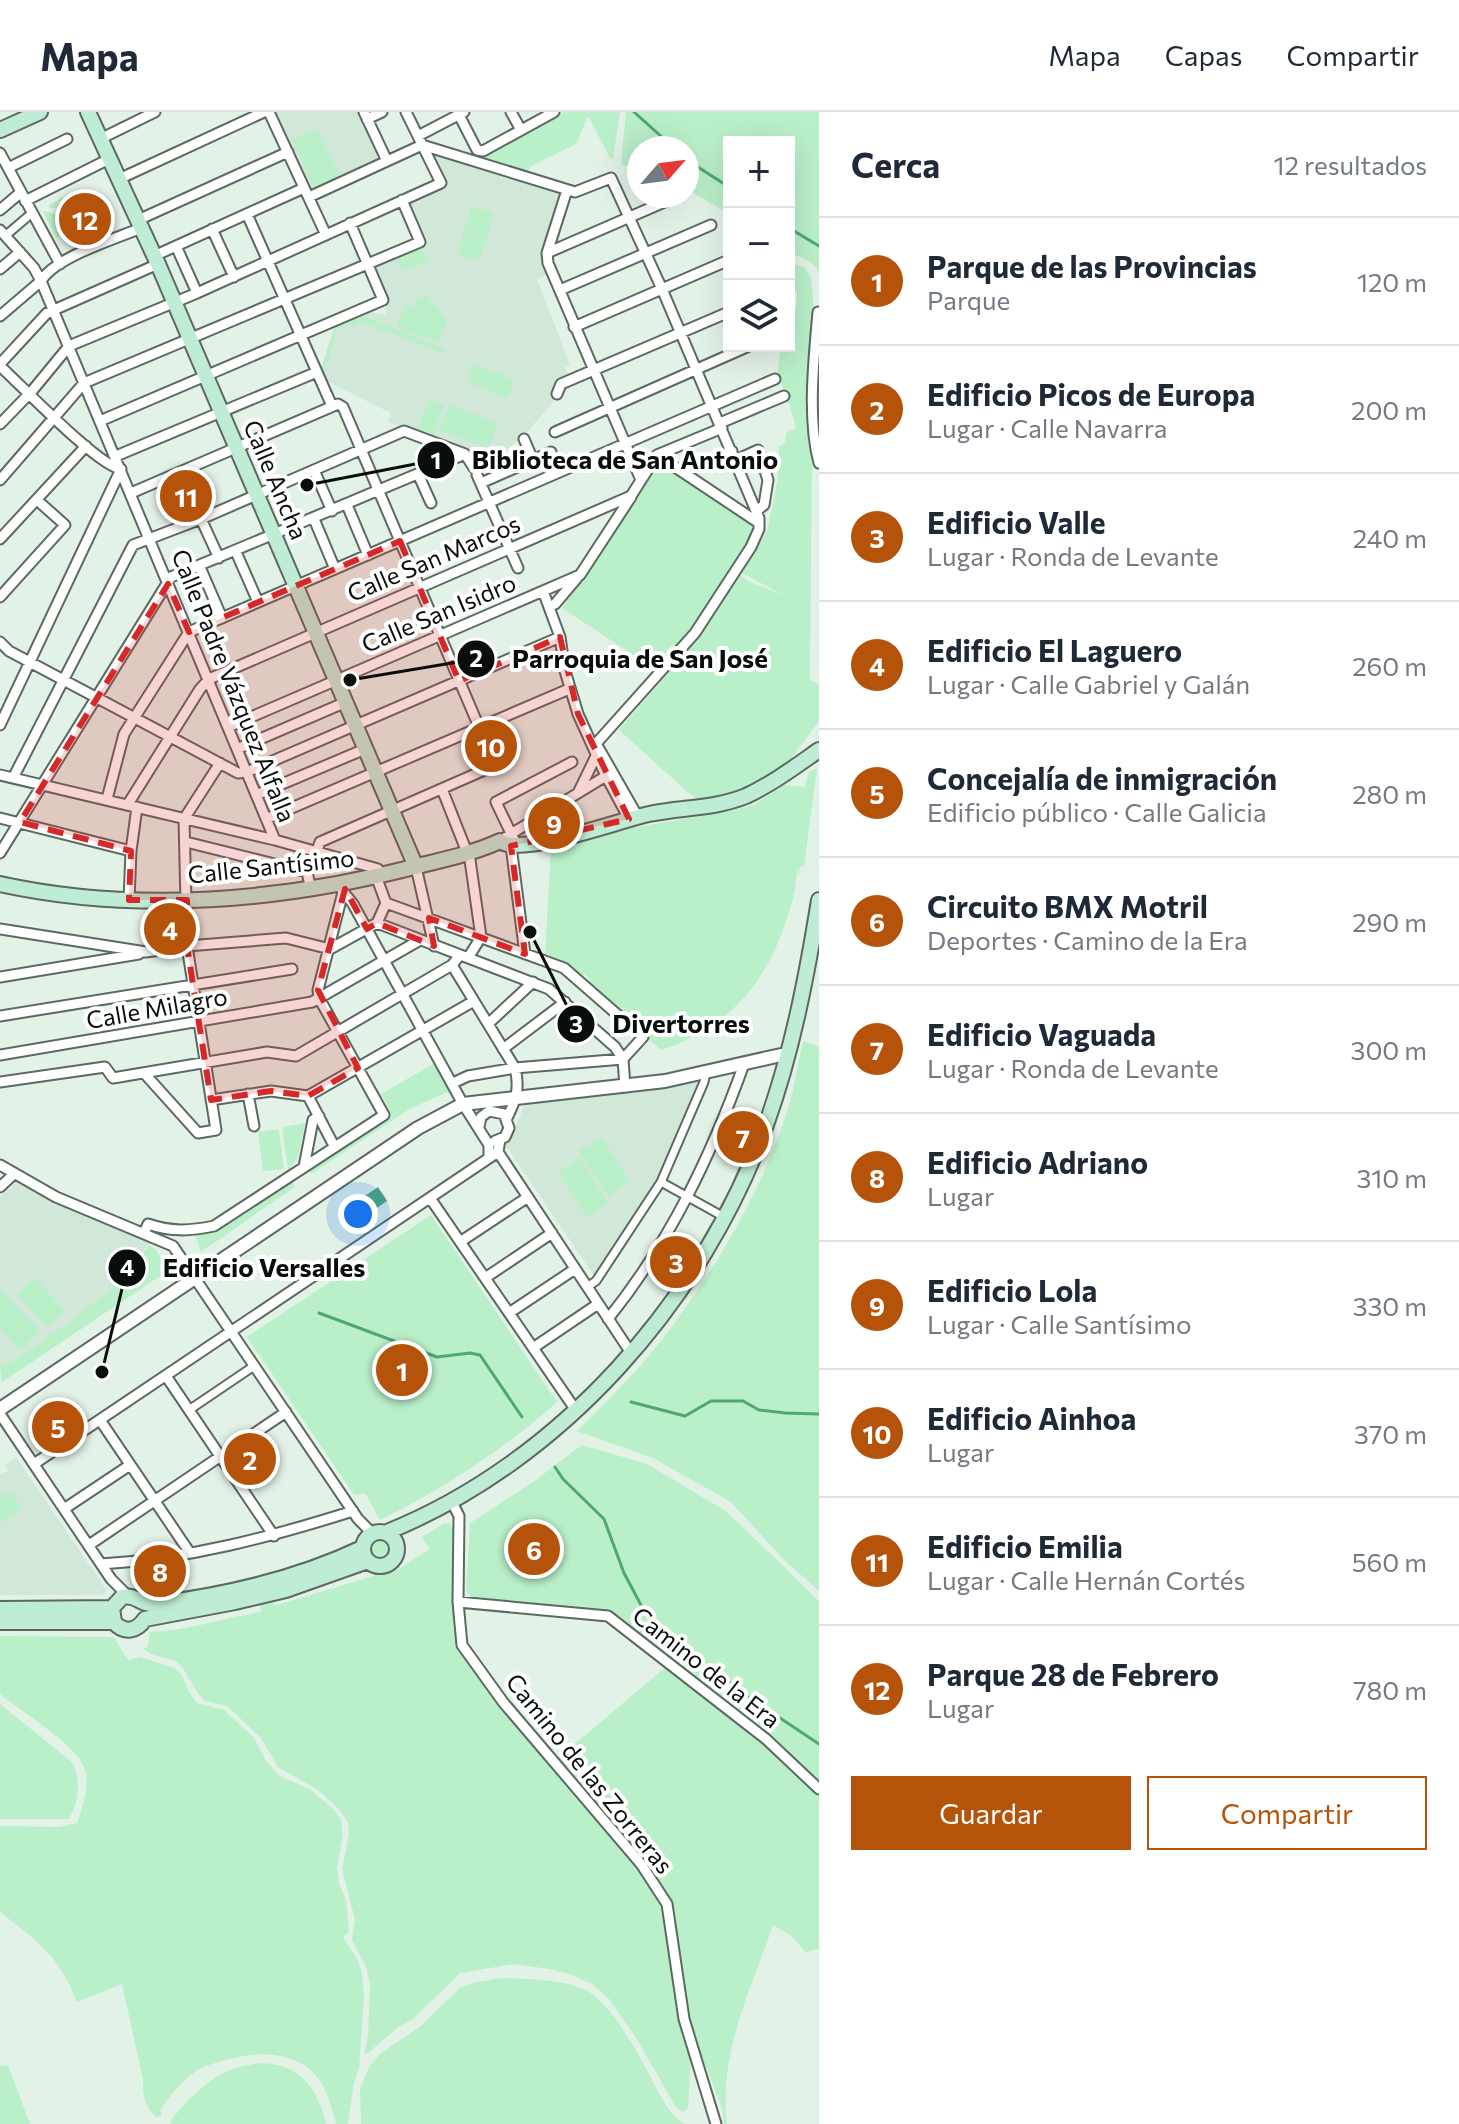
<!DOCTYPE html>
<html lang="es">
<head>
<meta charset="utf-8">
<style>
	:root { --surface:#fff; --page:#f6f6f7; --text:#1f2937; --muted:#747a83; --line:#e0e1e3; --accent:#b45309 }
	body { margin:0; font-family:Commissioner,sans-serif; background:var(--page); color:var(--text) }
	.controls { position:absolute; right:24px; top:24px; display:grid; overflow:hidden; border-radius:0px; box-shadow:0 8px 32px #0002 }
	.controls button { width:72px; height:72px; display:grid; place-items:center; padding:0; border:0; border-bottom:2px solid var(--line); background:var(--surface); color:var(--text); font:40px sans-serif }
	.compass { position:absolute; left:627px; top:24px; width:72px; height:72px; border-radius:50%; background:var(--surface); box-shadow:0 8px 32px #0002; rotate:62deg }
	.you { position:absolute; left:358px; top:1102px; width:28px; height:28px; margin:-20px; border:6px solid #fff; border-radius:50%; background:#1a73e8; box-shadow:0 0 0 12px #1a73e833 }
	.badge { display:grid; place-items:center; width:52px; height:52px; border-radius:50%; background:var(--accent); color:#fff; font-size:26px; font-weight:700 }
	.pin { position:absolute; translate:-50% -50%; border:4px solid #fff; box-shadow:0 2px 8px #0006 }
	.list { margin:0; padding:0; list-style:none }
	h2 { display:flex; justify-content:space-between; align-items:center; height:104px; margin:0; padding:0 32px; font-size:34px }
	h2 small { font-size:26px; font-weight:400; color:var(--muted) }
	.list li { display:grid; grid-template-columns:52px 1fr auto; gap:24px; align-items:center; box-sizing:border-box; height:128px; padding:0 32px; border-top:2px solid var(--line) }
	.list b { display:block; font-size:30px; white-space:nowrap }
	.list p { margin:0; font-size:26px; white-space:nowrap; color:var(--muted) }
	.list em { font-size:26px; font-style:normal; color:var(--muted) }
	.actions { display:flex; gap:16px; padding:24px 32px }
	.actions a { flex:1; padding:18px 0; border:2px solid var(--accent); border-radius:0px; text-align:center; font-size:28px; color:var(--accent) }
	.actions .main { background:var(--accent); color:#fff }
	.icon { flex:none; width:44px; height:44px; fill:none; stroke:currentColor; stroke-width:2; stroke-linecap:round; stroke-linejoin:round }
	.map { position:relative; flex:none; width:819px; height:2012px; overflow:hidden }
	header { display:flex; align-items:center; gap:48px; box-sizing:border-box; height:112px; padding:0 40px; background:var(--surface); border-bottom:2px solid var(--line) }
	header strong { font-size:38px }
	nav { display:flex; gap:44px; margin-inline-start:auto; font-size:28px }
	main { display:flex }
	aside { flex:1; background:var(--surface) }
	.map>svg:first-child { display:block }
</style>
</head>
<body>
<header>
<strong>Mapa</strong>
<nav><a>Mapa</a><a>Capas</a><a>Compartir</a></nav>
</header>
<main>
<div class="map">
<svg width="819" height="2012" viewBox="0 0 819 2012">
	<rect width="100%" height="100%" fill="#e3f2e7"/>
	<path fill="#d1e7d7" d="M275,0H359L382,47L312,80Z
		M436,41L557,79L560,84L543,143L548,162L537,167L570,253L565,255L569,265L560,269L554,278L555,288L527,320L494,349L388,310L391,301L323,267L320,261L335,213L369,200L385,203L387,186L373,154L425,131L409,91L448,72L434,44Z
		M702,970L652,1082L595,1165L504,1031L512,1023L525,992Z
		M18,1069L54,1088L152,1128L118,1169L82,1204L0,1257V1085Z
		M16,1345L107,1479L102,1483H0V1362L8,1359L5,1353Z"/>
	<path fill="#b9efc9" d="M564,0H620L613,47L610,46L588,4L576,32L533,53L527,59L481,44Z
		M626,0H819V164C816,148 803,146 789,141V30H729V102L687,77V36H639V59L621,52Z
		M317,16L340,64L314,76L292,28Z
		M80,76L85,89L80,90L82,99L77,101L73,94L50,96L49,93Z
		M472,94L494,101L479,149L457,142Z
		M45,99L57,103L70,100L74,108L66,121L57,126L43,100Z
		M84,104L91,114H97L100,120L69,133L79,107Z
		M421,133L428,149L403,160L396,144Z
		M789,151L804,155L811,166L814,200L810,268L812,343L810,568L819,572V609L789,649L762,669L740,680L700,691L619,618L701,523L739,463L752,471L783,483L742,461L767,419L777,371L779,334L785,331L786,321L796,316L787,283L777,264L781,234H789C789,214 798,199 797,180L789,177Z
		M427,183L447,208L439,230L397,215L405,192L420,198L414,189Z
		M359,203L445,236L443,241L359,209L356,215L349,212L337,217L323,267L320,261L335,213Z
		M474,252L514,268L507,286L467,270Z
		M430,287L444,293L433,323L418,317Z
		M449,293L498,311L489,336L439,318Z
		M661,348L757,413C729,466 697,513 657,559L562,496Z
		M817,657L804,755L800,754L799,763L797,755C797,777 791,795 784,815C763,876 723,919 661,938L586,873L590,868L585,862L579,867L545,846L551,735L619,718L725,700L753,693L785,673L805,675L809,659Z
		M803,929L819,935V1479L784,1448L731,1390L653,1346L577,1319C598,1297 621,1276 641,1253C700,1184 756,1093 785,1006C794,981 797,954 803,929Z
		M435,951L450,979L411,996L311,1062L308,1057L391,1001L381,982Z
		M305,1011L298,1046L288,1058L282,1015Z
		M279,1017L284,1057L263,1059L258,1020Z
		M602,1026L630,1070L608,1085L579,1039Z
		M580,1046L608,1091L587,1105L558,1060Z
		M291,1068L295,1075L201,1140L195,1123L215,1116Z
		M431,1103L557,1290C503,1338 445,1376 380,1408L366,1382L354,1383L247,1225Z
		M149,1133L155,1137L169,1158L2,1270L0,1257C59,1219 106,1190 149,1133Z
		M35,1166L65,1199L47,1215L17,1182Z
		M0,1177L40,1220L19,1238L0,1217Z
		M582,1333L647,1352L727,1400L819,1489V1673L772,1626L611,1501L474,1488L466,1479L470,1411L533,1370Z
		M12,1379L22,1399L0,1411V1385Z
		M445,1411H449L454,1418L462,1539L470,1555L500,1594L648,1768L663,1799L670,1831L679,1905L691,1944L688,1996L683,2000L676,1995L635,1924L609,1887L592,1872L569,1862L549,1857L514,1852L460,1861L413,1907L397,1916L368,1941H364L368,1925L370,1874L367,1857L352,1828L355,1808L342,1757L349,1722L348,1710L339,1697L318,1678L278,1655L261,1626L227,1594L205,1589L198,1582L183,1556L176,1549L151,1542L143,1537L148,1534L150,1520C188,1519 224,1506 261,1500L260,1493L272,1490L274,1494L383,1461L394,1460L430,1437L422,1425Z
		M368 1437a12 12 0 1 1 24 0a12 12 0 1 1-24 0Z
		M0,1524L114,1525L128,1548L141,1545L174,1556L182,1563L189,1580L197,1591L224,1598L254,1626L267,1650L278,1663L311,1678L334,1698L341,1708L343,1723L337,1755L339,1772L346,1788L349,1820L343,1825L357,1847L362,1861L364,1884L359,1957L354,1970L348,2012H336C332,1997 328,1979 318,1966C292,1933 243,1941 209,1953C188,1960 172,1981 160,1998L162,2004L156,2005C145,1995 142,1982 143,1967L122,1872L77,1890C59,1843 38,1830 0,1800V1714L59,1715L77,1711C82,1696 89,1677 86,1661C80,1633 23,1602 0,1582Z
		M666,1555L776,1641L819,1684V1837L805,1840L793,1825L773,1813C751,1877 718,1943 727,2012H724L722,1996L691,1916L670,1785L655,1761L558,1646Z
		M0,1592L73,1651C81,1670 79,1689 69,1707H0Z
		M502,1866C527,1867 557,1867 581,1876C609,1886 635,1937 649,1962C658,1980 667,2000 684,2012H361L360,1976L369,1955L380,1942L421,1914L460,1876L472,1871Z
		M261,1951C300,1952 318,1976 326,2012H170C179,1993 209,1967 228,1959C238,1954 250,1953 261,1951Z
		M8,1953L30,2012H0V1954Z"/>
	<path fill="#51a771" d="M378,1075L387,1089L365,1104L356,1090Z"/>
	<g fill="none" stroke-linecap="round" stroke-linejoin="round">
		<path stroke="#51a771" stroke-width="3" d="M634,0L674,36
			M687,48L729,75
			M789,116L819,134
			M319,1201L437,1245L470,1241L480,1243L522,1305
			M631,1290L685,1304L711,1289H743L759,1298L785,1301L819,1302
			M555,1355L563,1367L604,1407L624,1461L642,1495L663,1522L688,1546L728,1569L741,1580L819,1632"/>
		<g stroke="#5c6960" stroke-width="11">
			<path id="pedestrian" d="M5,124L32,101
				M661,1070L724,1105
				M587,1175L596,1169L661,1070L704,970L706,960
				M189,1298L254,1254"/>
		</g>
		<g stroke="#5c6960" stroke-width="13">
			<path id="minor" d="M269,0L326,123
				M364,0L387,49
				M511,0L521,18
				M459,3L477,38L483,39L554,0
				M367,7L382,0
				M418,24L464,0
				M100,27L155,0
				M0,41L60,152
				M8,56L67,27
				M119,67L264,0
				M567,78L547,141L548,151L641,368
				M309,85L422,33L575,80L611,66L662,177L759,406V417L751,435L695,521L593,635
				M25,89L109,47
				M0,98L20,81
				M247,102L332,294
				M138,108L288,40
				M212,117L234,165
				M0,118L34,156L41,169L275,728
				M176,134L197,181
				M547,141L669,88
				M154,144L304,76
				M0,157L20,140
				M560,178L711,113
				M818,200C814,246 807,306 819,351
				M0,204L41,169C55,145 115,127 141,116
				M574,215L729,148
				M0,252L47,201L158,152
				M0,254C21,273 99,355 121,357
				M557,282L561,272L729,200
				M100,309L383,188L350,111
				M720,311L784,284
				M0,312L32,279L69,234L197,181L441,71L406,0
				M555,320L749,234
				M524,327L533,348
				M657,343L759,411
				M657,343L722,316
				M116,344L317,260
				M736,348L758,338L768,368L764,393L756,399
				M314,358L332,399
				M683,360L732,339
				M418,362L431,391
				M477,363L518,456
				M0,368L84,271L420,130L402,88
				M481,371L551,340
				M131,381L338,292L343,295L479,615
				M347,393L368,443
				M201,407L219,446
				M314,407L335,457
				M0,427L86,334
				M236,440L258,490
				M200,455L222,506
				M543,479L560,525L565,559L578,602L606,664L629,707
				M0,485L65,413L37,388
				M549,494L555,492L577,466
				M0,530L9,539L238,661L247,660L560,525
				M0,613L121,357
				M228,615L580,463L631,385
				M598,635L638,705
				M237,637L346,590
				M0,663L275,728L378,757L380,763
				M13,666L133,433L201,407L404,319L465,342L474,356
				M442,677L470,748L481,825L468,846
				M578,681L596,644
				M256,683L365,637
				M107,687L124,622L189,520L775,267
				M128,692L200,577L209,567L631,384L657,343
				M0,706L131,739
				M266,707L569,577
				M506,725L606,664
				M186,730L307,760L311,778
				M511,734L525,842
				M517,734L496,690L572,650
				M317,739L320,730L496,653
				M0,741L171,465L465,342
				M416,755L434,834
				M376,764L386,791L564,856L643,925L623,947L515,956L468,964L453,971
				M342,778L353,792L463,992L489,1033V1046
				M129,788L131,739L137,695
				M377,811L386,791
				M0,817L146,840L187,834L286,826L330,837L377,811L549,877L615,935L623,947L625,975
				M452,853L515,956C520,976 516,988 507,1006
				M0,865L139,842
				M0,904L292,857
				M488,912L533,870
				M503,937L565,890
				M0,943L312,890L420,828
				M144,961L198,1021L216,1018L187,834L184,707L220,651
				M0,970L105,955L113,966L267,940L296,944L452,853L460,843
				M248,982L254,1014
				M308,984L474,889
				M308,984L332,1030
				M211,988L271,979L308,984
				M479,1015L481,1005L489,999L504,1002L509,1016L505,1025L495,1029
				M500,1027L498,1040L631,1241
				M0,1053L56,1085L173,1134L358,1407L372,1421
				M304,1055L313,1008L319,1004
				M0,1075L14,1062
				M430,1086L575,1297
				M144,1121L148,1112C171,1120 190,1119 214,1114L384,1003L319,886L318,878L343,780
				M460,1130L528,1085
				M485,1166L552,1121
				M509,1201L575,1157
				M608,1207C670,1130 711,1044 744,952
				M533,1236L598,1192
				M166,1264L274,1424
				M0,1302L111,1467L128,1484
				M100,1308L190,1441
				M34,1352L498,1040
				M451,1388L459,1404L458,1490L462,1533L503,1590L641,1752L667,1792L684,1907L716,2012
				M64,1397L130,1353
				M89,1433L286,1300
				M101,1452C188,1447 271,1425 353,1399
				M458,1490L608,1504L766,1627L819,1677"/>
		</g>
		<g stroke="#5c6960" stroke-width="16">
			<path id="tertiary" d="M0,1297L418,1016L463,992L665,969L781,943L786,944"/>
		</g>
		<g stroke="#5c6960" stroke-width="18">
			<path id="secondary" d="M88,0L158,152L416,755
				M0,18L40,0
				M0,772C137,802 283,789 418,754C446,747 474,741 500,729C521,745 620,708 649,702C682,695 714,697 746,684C772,672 796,654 819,638
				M363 1437a17 17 0 1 1 34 0a17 17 0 1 1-34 0Z
				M387,1420C561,1350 703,1188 766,1013C792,941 807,863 819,788
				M0,1497L112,1496
				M0,1510H114C124,1522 137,1519 145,1507L235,1490L286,1478L368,1449
				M114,1510L112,1496L122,1485C138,1482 140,1494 156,1492C226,1483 299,1466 362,1436"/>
		</g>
		<use href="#pedestrian" stroke="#fff" stroke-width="7"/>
		<use href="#minor" stroke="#fff" stroke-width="9"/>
		<use href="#tertiary" stroke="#fff" stroke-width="12"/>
		<use href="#secondary" stroke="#bfecd4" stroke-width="14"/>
	</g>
	<path fill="#d62828" fill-opacity="0.2" stroke="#d62828" stroke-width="6" stroke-dasharray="16 10" stroke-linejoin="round" d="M400,429L459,569L560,525L578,602L629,707L511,734L525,842L429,806L434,834L377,811L367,817L345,777L318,878L358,956L308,984L271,979L211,988L187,834V788H129L131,739L20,710L168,472L189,520Z"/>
	<g text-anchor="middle" stroke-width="8" stroke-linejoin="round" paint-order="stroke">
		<g font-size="24" fill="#090e0b" stroke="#fff">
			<text transform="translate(275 368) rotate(67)" y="8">Calle Ancha</text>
			<text transform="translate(434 447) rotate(-23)" y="8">Calle San Marcos</text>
			<text transform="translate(439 502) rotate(-23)" y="8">Calle San Isidro</text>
			<text transform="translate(233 574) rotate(68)" y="8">Calle Padre Vázquez Alfalla</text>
			<text transform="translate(271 755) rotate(-6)" y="8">Calle Santísimo</text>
			<text transform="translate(157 897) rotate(-10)" y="8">Calle Milagro</text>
			<text transform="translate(706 1556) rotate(38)" y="8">Camino de la Era</text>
			<text transform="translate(589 1662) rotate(51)" y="8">Camino de las Zorreras</text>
		</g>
	</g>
	<path fill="none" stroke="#090e0b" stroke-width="3" d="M307 373L436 348M350 568L476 547M530 820L576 912M102 1260L127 1156"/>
	<g fill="#090e0b" stroke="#fff" stroke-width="3">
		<circle cx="307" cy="373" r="8"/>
		<circle cx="350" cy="568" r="8"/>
		<circle cx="530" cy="820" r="8"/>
		<circle cx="102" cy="1260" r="8"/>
		<circle cx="436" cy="348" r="20"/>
		<circle cx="476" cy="547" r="20"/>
		<circle cx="576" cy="912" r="20"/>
		<circle cx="127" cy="1156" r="20"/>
	</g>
	<g font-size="24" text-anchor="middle" font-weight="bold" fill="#fff">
		<text x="436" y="357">1</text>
		<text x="476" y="555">2</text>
		<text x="576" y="921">3</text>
		<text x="127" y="1164">4</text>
	</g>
	<g font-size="26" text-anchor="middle" font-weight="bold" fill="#090e0b" stroke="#fff" stroke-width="8" stroke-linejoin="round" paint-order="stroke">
		<text x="625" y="357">Biblioteca de San Antonio</text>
		<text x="640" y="556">Parroquia de San José</text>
		<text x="681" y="921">Divertorres</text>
		<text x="264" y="1165">Edificio Versalles</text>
	</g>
</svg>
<div class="controls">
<button>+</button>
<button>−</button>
<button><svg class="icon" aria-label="layers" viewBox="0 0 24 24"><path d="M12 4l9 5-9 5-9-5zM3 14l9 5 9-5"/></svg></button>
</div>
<svg class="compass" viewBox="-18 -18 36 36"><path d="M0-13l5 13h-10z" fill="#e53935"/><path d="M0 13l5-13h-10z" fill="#747a83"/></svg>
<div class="you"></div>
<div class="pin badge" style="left:402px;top:1258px">1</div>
<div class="pin badge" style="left:250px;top:1347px">2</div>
<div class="pin badge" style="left:676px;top:1150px">3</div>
<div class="pin badge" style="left:170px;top:817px">4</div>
<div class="pin badge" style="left:58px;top:1315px">5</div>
<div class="pin badge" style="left:534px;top:1437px">6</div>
<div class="pin badge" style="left:743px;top:1025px">7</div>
<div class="pin badge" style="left:160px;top:1459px">8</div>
<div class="pin badge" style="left:554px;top:711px">9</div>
<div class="pin badge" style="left:491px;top:634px">10</div>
<div class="pin badge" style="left:186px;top:384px">11</div>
<div class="pin badge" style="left:85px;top:107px">12</div>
</div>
<aside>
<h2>Cerca<small>12 resultados</small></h2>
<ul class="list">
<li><span class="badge">1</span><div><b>Parque de las Provincias</b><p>Parque</p></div><em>120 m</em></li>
<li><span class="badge">2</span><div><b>Edificio Picos de Europa</b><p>Lugar · Calle Navarra</p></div><em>200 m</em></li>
<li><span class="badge">3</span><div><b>Edificio Valle</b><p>Lugar · Ronda de Levante</p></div><em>240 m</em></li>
<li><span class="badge">4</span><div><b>Edificio El Laguero</b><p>Lugar · Calle Gabriel y Galán</p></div><em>260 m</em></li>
<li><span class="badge">5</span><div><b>Concejalía de inmigración</b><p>Edificio público · Calle Galicia</p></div><em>280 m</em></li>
<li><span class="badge">6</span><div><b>Circuito BMX Motril</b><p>Deportes · Camino de la Era</p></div><em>290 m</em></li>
<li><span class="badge">7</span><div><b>Edificio Vaguada</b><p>Lugar · Ronda de Levante</p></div><em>300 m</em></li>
<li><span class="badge">8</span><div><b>Edificio Adriano</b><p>Lugar</p></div><em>310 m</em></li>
<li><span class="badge">9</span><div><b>Edificio Lola</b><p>Lugar · Calle Santísimo</p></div><em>330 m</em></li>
<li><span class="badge">10</span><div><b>Edificio Ainhoa</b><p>Lugar</p></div><em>370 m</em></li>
<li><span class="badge">11</span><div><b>Edificio Emilia</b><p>Lugar · Calle Hernán Cortés</p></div><em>560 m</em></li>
<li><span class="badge">12</span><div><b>Parque 28 de Febrero</b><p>Lugar</p></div><em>780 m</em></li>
</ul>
<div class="actions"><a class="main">Guardar</a><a>Compartir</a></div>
</aside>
</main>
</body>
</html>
